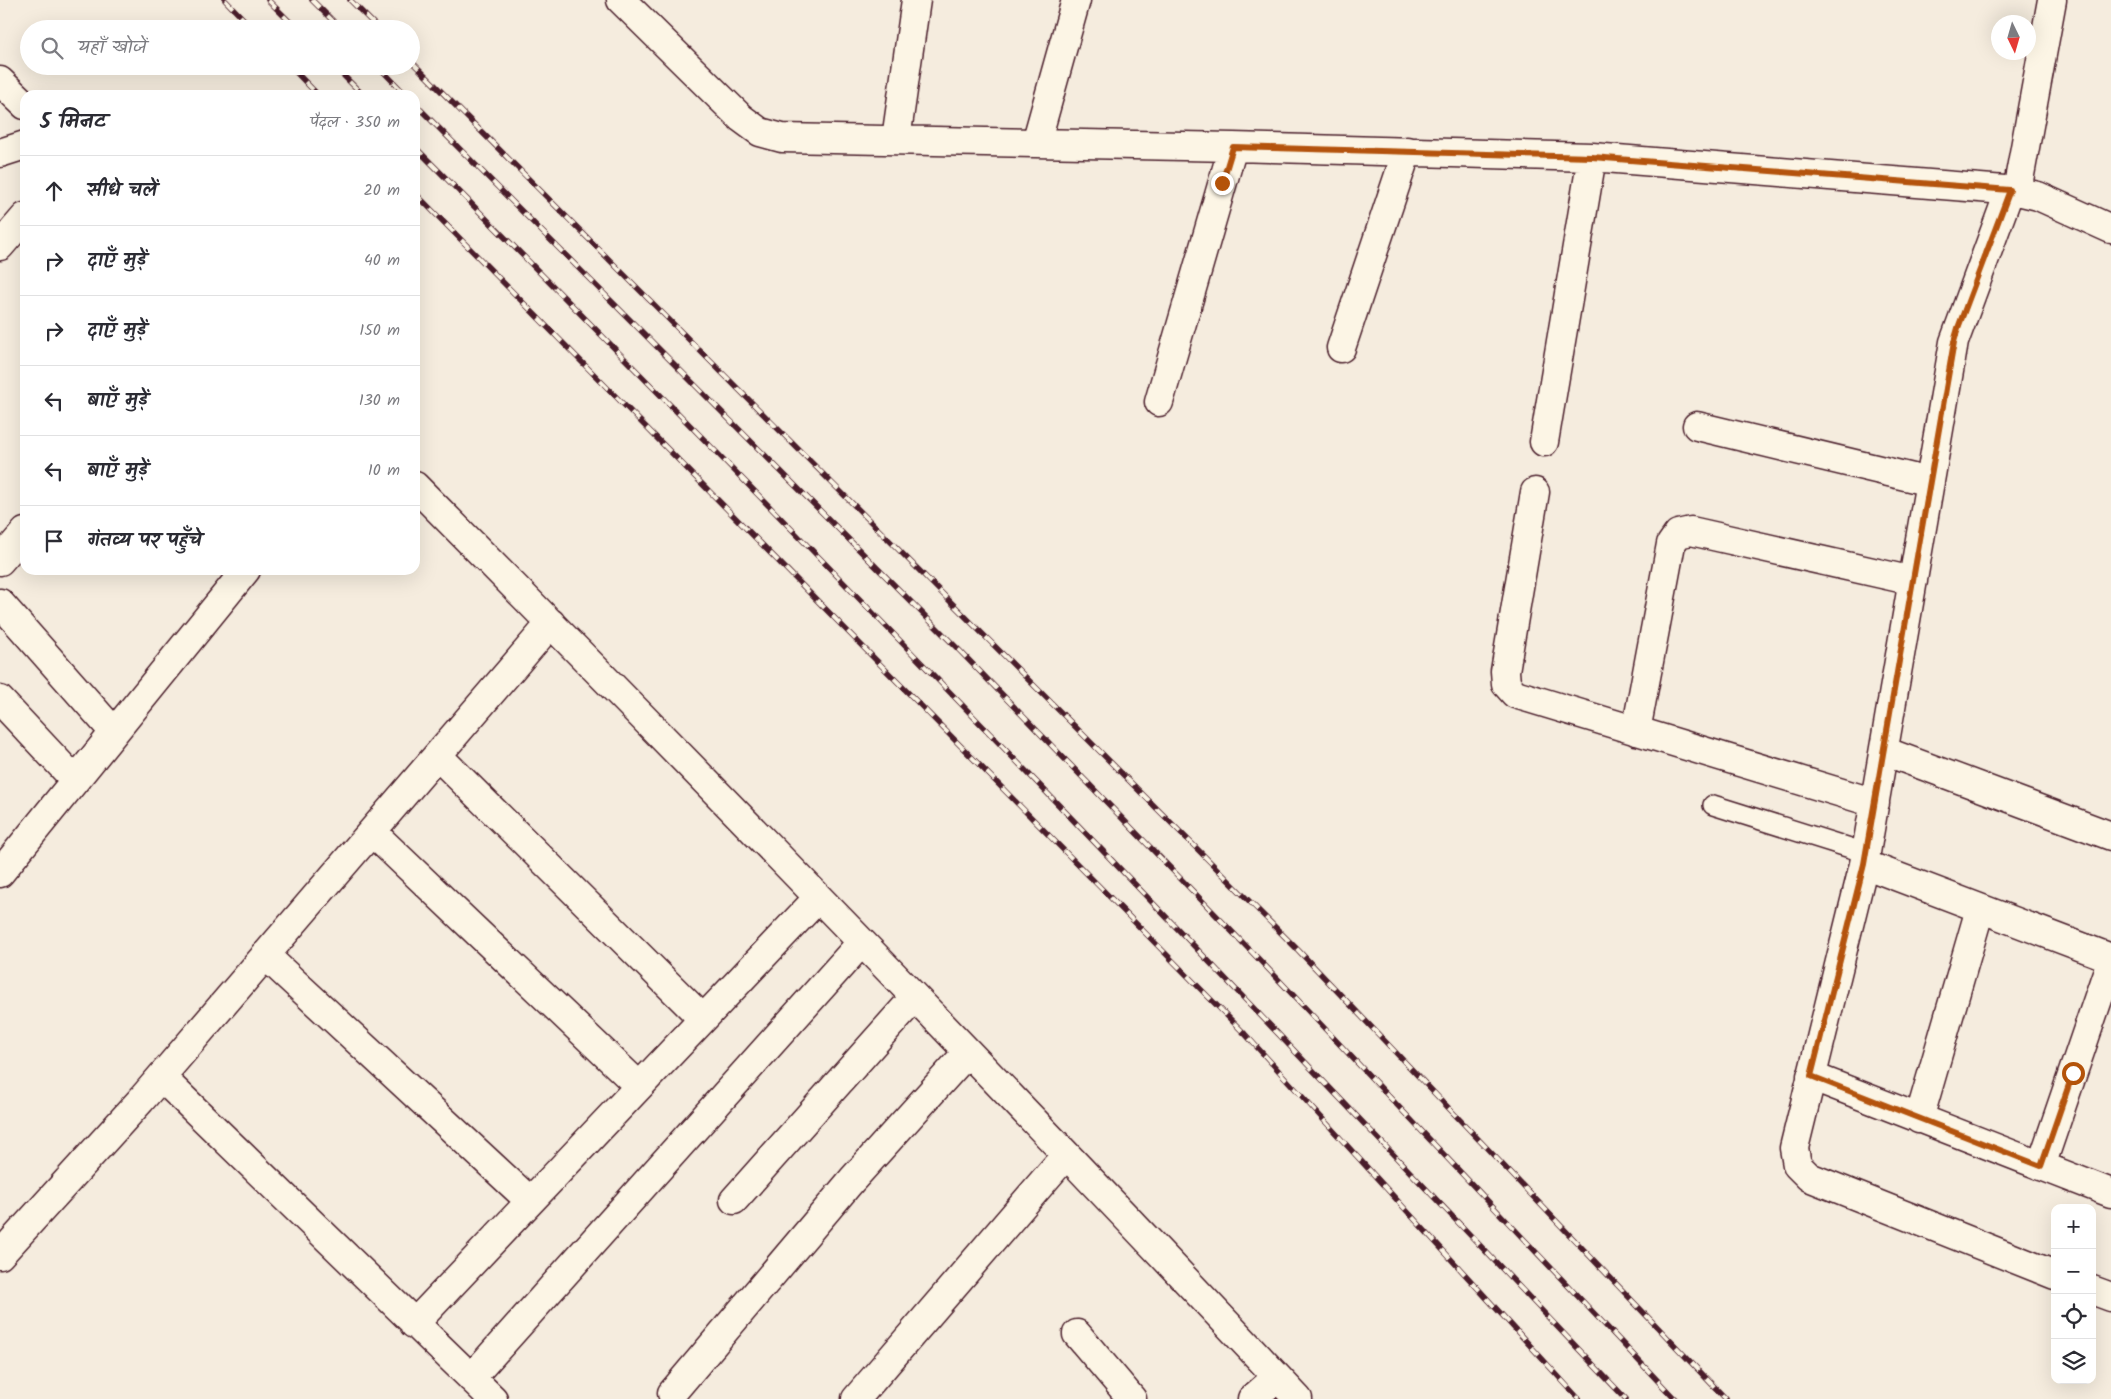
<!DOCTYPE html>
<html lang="hi">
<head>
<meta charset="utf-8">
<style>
	:root { --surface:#fff; --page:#f7f7f7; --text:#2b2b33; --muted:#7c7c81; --line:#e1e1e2 }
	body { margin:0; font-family:Kalam,"Playpen Sans Deva",sans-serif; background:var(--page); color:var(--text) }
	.controls { position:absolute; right:15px; bottom:15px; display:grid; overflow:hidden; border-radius:10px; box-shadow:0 5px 20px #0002 }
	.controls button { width:45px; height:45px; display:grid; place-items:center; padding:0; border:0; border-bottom:1px solid var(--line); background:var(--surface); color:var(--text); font:25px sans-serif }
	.compass { position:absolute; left:1991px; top:15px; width:45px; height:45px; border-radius:50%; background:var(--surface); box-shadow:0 5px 20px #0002; rotate:175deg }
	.stop { position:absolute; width:15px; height:15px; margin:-11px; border:4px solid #b45309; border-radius:50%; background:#fff }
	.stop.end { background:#b45309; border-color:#fff; box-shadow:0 1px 5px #0008 }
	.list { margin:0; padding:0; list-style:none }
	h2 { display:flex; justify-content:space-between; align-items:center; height:65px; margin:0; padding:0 20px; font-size:21px }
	h2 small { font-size:16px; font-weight:400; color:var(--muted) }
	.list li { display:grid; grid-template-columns:32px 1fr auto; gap:15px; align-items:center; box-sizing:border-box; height:70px; padding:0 20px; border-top:1px solid var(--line) }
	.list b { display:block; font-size:19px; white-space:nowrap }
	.list em { font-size:16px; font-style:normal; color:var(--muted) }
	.icon { flex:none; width:28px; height:28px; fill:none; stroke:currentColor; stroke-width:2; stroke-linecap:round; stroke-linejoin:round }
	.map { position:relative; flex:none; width:2111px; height:1399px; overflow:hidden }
	.search { position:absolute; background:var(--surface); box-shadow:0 5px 20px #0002; left:20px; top:20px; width:400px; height:55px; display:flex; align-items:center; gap:12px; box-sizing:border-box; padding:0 18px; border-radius:28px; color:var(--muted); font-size:19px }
	.panel { position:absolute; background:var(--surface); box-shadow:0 5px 20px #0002; left:20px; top:90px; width:400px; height:485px; border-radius:15px }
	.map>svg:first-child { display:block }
</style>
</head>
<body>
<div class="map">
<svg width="2111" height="1399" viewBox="0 0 2111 1399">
	<rect width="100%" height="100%" fill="#f5ecde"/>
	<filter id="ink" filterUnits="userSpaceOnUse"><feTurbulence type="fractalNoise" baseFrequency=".02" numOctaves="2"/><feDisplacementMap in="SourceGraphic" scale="10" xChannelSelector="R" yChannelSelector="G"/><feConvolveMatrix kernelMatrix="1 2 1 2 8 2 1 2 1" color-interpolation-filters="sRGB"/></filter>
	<g filter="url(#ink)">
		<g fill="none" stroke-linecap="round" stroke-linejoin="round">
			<g stroke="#4a1f2b" stroke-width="22">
				<path id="service" d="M1713,805L1866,853"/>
			</g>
			<g stroke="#4a1f2b" stroke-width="31">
				<path id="minor" d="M621,0L741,118L760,132L782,138L1233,147L1592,157L2017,191L2038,196L2111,229
					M0,81L25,105
					M896,139L916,0
					M1036,143L1076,0
					M0,153L25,145
					M2010,190L1954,342L1864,864L1794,1148L1797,1165L1809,1177L2055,1275
					M2017,191L2052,0
					M0,246L25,217
					M1341,348L1407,151
					M1159,402L1233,147
					M1697,426L1930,482
					M1544,442L1592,157
					M415,486C713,787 1008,1090 1298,1399
					M1535,492L1505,671L1506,684L1515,694L1875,803
					M0,561L25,532
					M0,603L114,732
					M0,700L75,780
					M1636,731L1671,544L1678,534L1691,531L1913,581
					M1884,751L2111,836
					M438,756L703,1019
					M372,832L639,1086
					M1864,864L2111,958
					M0,873L246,570
					M265,955L530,1201
					M1811,1076L2111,1193
					M161,1077L493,1399
					M1919,1119L1980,909
					M2041,1166L2111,961
					M734,1200L914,998
					M0,1255L141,1100L551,623
					M2092,1290L2111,1297
					M414,1324L818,898
					M1077,1334L1132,1399
					M471,1378L861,943
					M672,1393L852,1180L967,1053
					M856,1399L1066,1155
					M1252,1399L1277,1377"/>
			</g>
			<use href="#service" stroke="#fcf5e5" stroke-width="19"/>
			<use href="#minor" stroke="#fcf5e5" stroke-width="28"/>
			<g stroke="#4a1f2b" stroke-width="5.5">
				<path id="rail" d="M225,0L253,29
					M268,0L297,29
					M312,0L341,29
					M350,0L379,29
					M411,61L1298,950L1726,1399
					M290,66L318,95
					M334,66L363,95
					M378,66L406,95
					M415,104L960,651L1276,977L1675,1399
					M415,147C825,558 1226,978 1626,1399
					M415,193L1245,1034L1579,1399"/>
			</g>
			<use href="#rail" stroke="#fcf5e5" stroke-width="4" stroke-dasharray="11" stroke-linecap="butt"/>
		</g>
	</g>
	<g fill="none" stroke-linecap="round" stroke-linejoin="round" filter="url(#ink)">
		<path stroke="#b45309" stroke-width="6" d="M1222,183L1233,147L1592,157L2010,190L1958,328L1954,342L1864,864L1811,1076L2041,1166L2073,1073"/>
	</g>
</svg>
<div class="controls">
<button>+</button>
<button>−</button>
<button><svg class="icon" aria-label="locate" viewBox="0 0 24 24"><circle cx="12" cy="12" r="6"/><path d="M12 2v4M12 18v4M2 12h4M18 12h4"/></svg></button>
<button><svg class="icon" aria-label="layers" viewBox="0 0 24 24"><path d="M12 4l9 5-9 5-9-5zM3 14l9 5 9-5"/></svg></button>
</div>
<svg class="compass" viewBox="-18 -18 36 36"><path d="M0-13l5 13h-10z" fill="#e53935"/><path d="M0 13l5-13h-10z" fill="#7c7c81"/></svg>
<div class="stop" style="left:2073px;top:1073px"></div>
<div class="stop end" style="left:1222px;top:183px"></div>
<div class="search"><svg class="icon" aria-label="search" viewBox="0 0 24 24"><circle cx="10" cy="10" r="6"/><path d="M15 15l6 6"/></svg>यहाँ खोजें</div>
<section class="panel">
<h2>5 मिनट<small>पैदल · 350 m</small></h2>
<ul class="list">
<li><svg class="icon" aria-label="ahead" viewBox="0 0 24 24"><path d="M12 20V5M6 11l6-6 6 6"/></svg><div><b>सीधे चलें</b></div><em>20 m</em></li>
<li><svg class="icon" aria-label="right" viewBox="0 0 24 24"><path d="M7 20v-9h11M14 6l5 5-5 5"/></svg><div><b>दाएँ मुड़ें</b></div><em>40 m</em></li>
<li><svg class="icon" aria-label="right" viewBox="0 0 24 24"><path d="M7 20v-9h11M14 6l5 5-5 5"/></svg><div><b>दाएँ मुड़ें</b></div><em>150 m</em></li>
<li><svg class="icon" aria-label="left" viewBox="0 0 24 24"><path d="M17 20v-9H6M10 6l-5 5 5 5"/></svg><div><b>बाएँ मुड़ें</b></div><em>130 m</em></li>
<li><svg class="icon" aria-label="left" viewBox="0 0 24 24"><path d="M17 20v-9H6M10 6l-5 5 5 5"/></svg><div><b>बाएँ मुड़ें</b></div><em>10 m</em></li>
<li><svg class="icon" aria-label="arrive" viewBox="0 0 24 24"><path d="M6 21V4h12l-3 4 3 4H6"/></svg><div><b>गंतव्य पर पहुँचे</b></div></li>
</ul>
</section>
</div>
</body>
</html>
